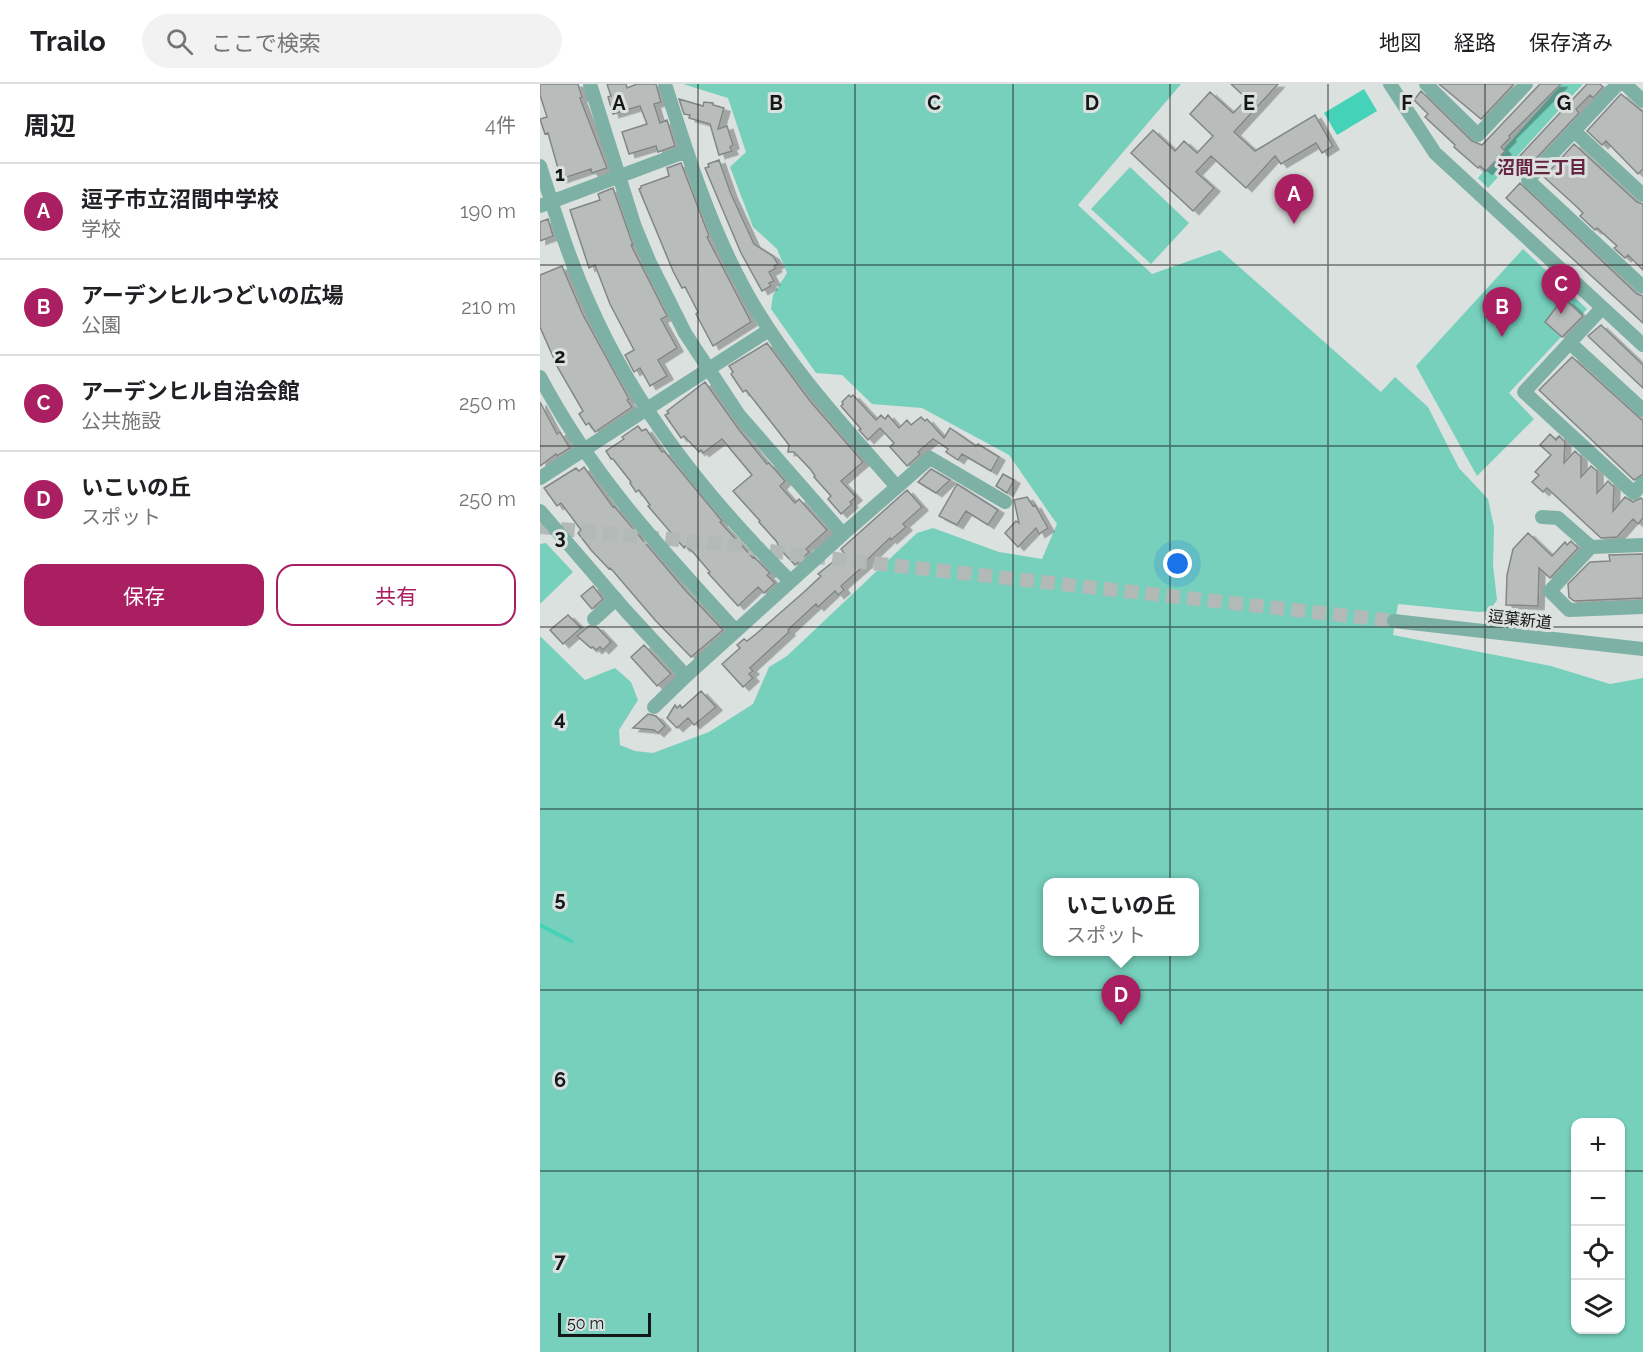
<!DOCTYPE html>
<html lang="ja">
<head>
<meta charset="utf-8">
<style>
	:root { --surface:#fff; --page:#f2f2f2; --text:#202124; --muted:#757577; --line:#e0e0e0; --accent:#aa1f62 }
	body { margin:0; font-family:Raleway,"Noto Sans JP",sans-serif; background:var(--page); color:var(--text) }
	.controls { position:absolute; right:18px; bottom:18px; display:grid; overflow:hidden; border-radius:12px; box-shadow:0 2px 4px #0004 }
	.controls button { width:54px; height:54px; display:grid; place-items:center; padding:0; border:0; border-bottom:2px solid var(--line); background:var(--surface); color:var(--text); font:30px sans-serif }
	.scale { position:absolute; left:18px; bottom:15px; width:93px; box-sizing:border-box; padding-left:6px; border:3px solid #151716; border-top:0; font-size:16px; line-height:21px; white-space:nowrap; color:#151716; -webkit-text-stroke:4px #dbe1df; paint-order:stroke }
	.you { position:absolute; left:638px; top:480px; width:21px; height:21px; margin:-15px; border:4px solid #fff; border-radius:50%; background:#1a73e8; box-shadow:0 0 0 9px #1a73e833 }
	.badge { display:grid; place-items:center; width:39px; height:39px; border-radius:50%; background:var(--accent); color:#fff; font-size:20px; font-weight:700 }
	.pin { position:absolute; translate:-50% -50px; filter:drop-shadow(0 2px 3px #0008) }
	.pin::after { content:''; position:absolute; top:32px; width:21px; height:18px; background:inherit; clip-path:polygon(0 0,100% 0,50% 100%) }
	.popup { position:absolute; left:503px; top:794px; width:156px; height:78px; box-sizing:border-box; display:grid; place-content:center; border-radius:12px; background:var(--surface); filter:drop-shadow(0 2px 4px #0005); font-size:20px; white-space:nowrap; color:var(--muted) }
	.popup b { font-size:22px; color:var(--text) }
	.popup::after { content:''; position:absolute; left:50%; top:100%; margin-left:-12px; border:12px solid transparent; border-top-color:var(--surface) }
	.list { margin:0; padding:0; list-style:none }
	h2 { display:flex; justify-content:space-between; align-items:center; height:78px; margin:0; padding:0 24px; font-size:26px }
	h2 small { font-size:20px; font-weight:400; color:var(--muted) }
	.list li { display:grid; grid-template-columns:39px 1fr auto; gap:18px; align-items:center; box-sizing:border-box; height:96px; padding:0 24px; border-top:2px solid var(--line) }
	.list b { display:block; font-size:22px; white-space:nowrap }
	.list p { margin:0; font-size:20px; white-space:nowrap; color:var(--muted) }
	.list em { font-size:20px; font-style:normal; color:var(--muted) }
	.actions { display:flex; gap:12px; padding:18px 24px }
	.actions a { flex:1; padding:14px 0; border:2px solid var(--accent); border-radius:18px; text-align:center; font-size:21px; color:var(--accent) }
	.actions .main { background:var(--accent); color:#fff }
	.icon { flex:none; width:33px; height:33px; fill:none; stroke:currentColor; stroke-width:2; stroke-linecap:round; stroke-linejoin:round }
	.map { position:relative; flex:none; width:1103px; height:1268px; overflow:hidden }
	header { display:flex; align-items:center; gap:36px; box-sizing:border-box; height:84px; padding:0 30px; background:var(--surface); border-bottom:2px solid var(--line) }
	header strong { font-size:28px }
	nav { display:flex; gap:33px; margin-inline-start:auto; font-size:21px }
	.search { width:420px; height:54px; background:var(--page); display:flex; align-items:center; gap:15px; box-sizing:border-box; padding:0 21px; border-radius:33px; color:var(--muted); font-size:22px }
	main { display:flex }
	aside { flex:1; background:var(--surface) }
	.map>svg:first-child { display:block }
</style>
</head>
<body>
<header>
<strong>Trailo</strong>
<div class="search"><svg class="icon" aria-label="search" viewBox="0 0 24 24"><circle cx="10" cy="10" r="6"/><path d="M15 15l6 6"/></svg>ここで検索</div>
<nav><a>地図</a><a>経路</a><a>保存済み</a></nav>
</header>
<main>
<aside>
<h2>周辺<small>4件</small></h2>
<ul class="list">
<li><span class="badge">A</span><div><b>逗子市立沼間中学校</b><p>学校</p></div><em>190 m</em></li>
<li><span class="badge">B</span><div><b>アーデンヒルつどいの広場</b><p>公園</p></div><em>210 m</em></li>
<li><span class="badge">C</span><div><b>アーデンヒル自治会館</b><p>公共施設</p></div><em>250 m</em></li>
<li><span class="badge">D</span><div><b>いこいの丘</b><p>スポット</p></div><em>250 m</em></li>
</ul>
<div class="actions"><a class="main">保存</a><a>共有</a></div>
</aside>
<div class="map">
<svg width="1103" height="1268" viewBox="0 0 1103 1268">
	<defs>
		<filter id="shadow"><feDropShadow dx="6" dy="3.5" stdDeviation="0" flood-color="#0004"/></filter>
	</defs>
	<rect width="100%" height="100%" fill="#dbe1df"/>
	<path fill="#76d0bc" fill-rule="evenodd" d="M143,0H641L538,121L612,190L680,166L841,308L855,293L888,323L919,384L948,415L954,443L953,481L957,516L949,527L939,528L858,520L853,551L1011,582L1070,600L1103,594V1268H0V552L45,596L75,584L91,598L98,616L79,646L80,661L95,667L113,669L169,648L213,620L229,583L247,572L377,449L393,444L459,468L502,475L517,440L469,371L382,324L332,320L302,291L276,289L231,225L233,211L247,189L237,165L213,143L190,83L206,68L188,14ZM508,798H654V868H508ZM1036,1038H1080V1246H1036Z
		M1022,0H1043L948,104L938,94Z
		M590,83L649,139L611,180L551,125Z
		M983,165L1047,225L969,309L994,335L937,392L876,282Z
		M6,459L33,488L0,520V460Z"/>
	<path fill="#44d3b8" d="M824,5L837,27L797,51L784,29Z"/>
	<g fill="none" stroke-linecap="round" stroke-linejoin="round">
		<path stroke="#44d3b8" stroke-width="4" d="M0,841L31,857"/>
	</g>
	<path fill="#b8bdbb" stroke="#828786" stroke-width="1.5" filter="url(#shadow)" d="M0,0H38L42,13L40,14L67,84L52,89L51,85L21,95L8,49L5,50L0,35L7,33L0,11Z
		M67,0H86L87,4L97,0H116L121,18L114,20L120,39L127,36L135,62L118,68L116,62L89,70L82,48L107,40L100,22L73,30L68,13L71,12Z
		M691,0H738L694,48L715,67L775,31L793,62L782,69L776,59L741,80L735,72L706,104L671,72L656,88L674,104L653,127L591,69L613,46L635,67L644,57L657,69L673,52L650,30L670,8L693,29L707,15Z
		M899,0H974L941,35Z
		M1000,0H1021L969,52L970,54L961,63L965,67L946,87L940,82L938,84L914,63L915,61L885,33L888,30L874,16L881,7L932,57L942,61Z
		M1047,0H1060L1063,3L1053,14L1050,11L1036,25L1039,29L986,85L976,76Z
		M1081,10L1103,28V85L1098,90L1066,57L1062,61L1047,47Z
		M139,15L163,22L164,18L173,19V21L184,24L178,45L187,42L193,61L190,63L192,67L179,71L170,40L149,34L150,31L144,30Z
		M1034,60L1097,118L1103,120V186L1088,171L1085,174L1074,164L1077,162L1057,144L1055,146L1040,132L1043,129L1037,123L1004,93Z
		M179,76L191,110L214,160L233,172L238,180L234,182L236,184L229,188L234,197L229,199L231,202L222,207L201,169L165,84L169,83L168,80Z
		M141,79L169,152L167,153L211,238L173,262L156,230L158,228L145,203L142,204L133,187L99,105L101,104V102L129,92L127,84Z
		M980,99L1097,210L1103,212V239L966,114Z
		M73,104L93,161H91L127,232L121,235L137,264L118,276L127,292L110,302L100,284L94,288L85,271L94,266L70,220L55,181L49,184L30,126L60,116L58,110Z
		M8,135L13,152L0,157V138Z
		M22,182L43,231L89,315L87,316L92,323L55,348L49,339L46,341L39,330L43,327L18,284L0,243V191Z
		M1027,217L1043,232L1022,253L1005,238L1018,221L1021,224Z
		M1061,241L1103,281V304L1048,252Z
		M227,259L270,317L323,378L301,397L316,413L310,418L312,420L301,430L288,415L291,412L274,393L275,392L271,386L254,368H248L249,361L206,306L203,308L191,290L193,288L189,282Z
		M1032,273L1103,337V390L1094,396L999,306Z
		M165,298L200,347L227,380L229,379L245,397L240,402L255,419L259,415L287,446L266,465L269,468L256,480L255,481L239,464L237,458L219,438L220,437L193,407L212,391L182,355L163,369L161,366L159,368L144,352L141,354L125,331L129,329L127,327Z
		M309,311L311,313L313,311L336,336L341,331L345,335L348,331L359,344L367,336L371,341L381,333L385,337L387,335L404,354L410,344L436,362L438,360L459,373L451,387L422,370L418,376L406,368L408,365L393,355L378,368L380,370L377,373L367,382L350,363L354,359L340,344L328,356L319,346L321,345L301,322L303,320L302,318Z
		M0,318L17,350L20,348L30,364L17,372L16,370L0,382Z
		M98,342L102,347L106,345L122,368L124,367L182,437L180,438L213,474L214,473L230,489L227,491L235,499L224,509L218,503L198,522L168,489L170,488L152,467L145,462L144,464L108,422L110,421L99,406L96,408L90,399L91,398L73,375H71L66,367L84,355L82,353Z
		M1010,350L1016,356L1019,352L1025,358L1024,379L1035,367L1041,373V393L1051,382L1057,387V409L1068,397L1074,403L1073,427L1085,413L1093,418L1101,414L1103,416V434L1098,440L1093,435L1077,453L1061,454L1007,404L1003,408L992,398L999,391L995,388L1011,371L1000,361Z
		M44,383L73,423L74,422L145,506L183,546L151,573L115,536L73,487L70,484L69,485L51,466L38,449L41,446L21,419L17,422L4,404L36,384L39,387Z
		M391,385L410,396L396,409L378,398Z
		M463,390L474,396L467,409L456,402Z
		M417,400L458,426L448,441L426,427L417,441L399,432Z
		M367,406L382,423L363,440L366,443L351,456L350,454L326,477L327,479L301,502L304,506L298,511L295,507L278,523L276,520L248,546L249,548L210,584L213,587L209,590L213,594L203,603L182,580L200,564L197,561L204,555L207,557L216,550L264,508L281,492L278,490L304,469L301,465Z
		M487,413L493,422L495,421L508,444L499,450L496,444L478,463L465,449L476,437L479,439L474,416Z
		M988,449L1012,472L1025,458L1027,461L1031,457L1038,464L1010,494L999,484L998,522L966,521L967,491L973,465Z
		M1103,470V514L1034,517L1029,513L1028,500L1050,478L1070,477L1069,471Z
		M53,502L63,515L52,525L41,512Z
		M28,531L41,544L23,560L10,546Z
		M49,542L57,543L71,558L63,566L60,563L56,566L53,563L51,564L37,552Z
		M104,561L131,590L117,602L91,573Z
		M161,607L176,623L154,641L148,634L137,644L127,634L135,621L137,624L140,621L142,624Z
		M108,630L116,632L125,642L118,649L114,646L93,644Z"/>
	<g fill="none" stroke-linecap="round" stroke-linejoin="round">
		<path stroke="#b3b9b7" stroke-width="14" stroke-dasharray="14 7" stroke-linecap="butt" d="M0,443L191,461L251,470L854,537"/>
		<path stroke="#7eb1a5" stroke-width="14" d="M125,0C147,69 169,140 204,204C244,278 302,340 357,403L303,450
			M850,0L895,69L1103,261
			M886,0L938,51L986,0
			M1078,0L988,96L1103,203
			M1085,0L1103,17
			M1034,47L1103,111
			M0,82C15,129 29,175 49,219C95,325 169,416 250,497
			M0,122L147,67
			M1062,224L984,308L1094,409L1103,399
			M1030,259L1103,326
			M0,293C53,393 121,465 196,547
			M0,394L229,246
			M357,403L390,374L465,418
			M0,427L86,527L146,592L303,450L199,331L145,249L110,179L95,143L50,0
			M1002,433L1018,434L1051,463
			M1103,461L1051,463L1010,507L1029,526L1103,523
			M54,535L76,515
			M854,537L1103,565
			M114,623L146,592"/>
	</g>
	<path fill="none" stroke="#151716" stroke-width="1.5" stroke-opacity="0.55" d="M158,0V1268M315,0V1268M473,0V1268M630,0V1268M788,0V1268M945,0V1268M0,181H1103M0,362H1103M0,543H1103M0,725H1103M0,906H1103M0,1087H1036M1080,1087H1103"/>
	<g text-anchor="middle" stroke-width="6" stroke-linejoin="round" paint-order="stroke">
		<g font-size="16" fill="#151716" stroke="#dbe1df">
			<text transform="translate(980 535) rotate(6)" y="6">逗葉新道</text>
		</g>
		<g font-size="18" font-weight="bold" fill="#672540" stroke="#dbe1df">
			<text x="1002" y="90">沼間三丁目</text>
		</g>
	</g>
	<g font-size="20" text-anchor="middle" font-weight="bold" fill="#151716" stroke="#dbe1df" stroke-width="6" stroke-linejoin="round" paint-order="stroke">
		<text x="79" y="26">A</text>
		<text x="236" y="26">B</text>
		<text x="394" y="26">C</text>
		<text x="552" y="26">D</text>
		<text x="709" y="26">E</text>
		<text x="867" y="26">F</text>
		<text x="1024" y="26">G</text>
		<text x="20" y="97">1</text>
		<text x="20" y="279">2</text>
		<text x="20" y="460">3</text>
		<text x="20" y="641">4</text>
		<text x="20" y="822">5</text>
		<text x="20" y="1003">6</text>
		<text x="20" y="1184">7</text>
	</g>
</svg>
<div class="controls">
<button>+</button>
<button>−</button>
<button><svg class="icon" aria-label="locate" viewBox="0 0 24 24"><circle cx="12" cy="12" r="6"/><path d="M12 2v4M12 18v4M2 12h4M18 12h4"/></svg></button>
<button><svg class="icon" aria-label="layers" viewBox="0 0 24 24"><path d="M12 4l9 5-9 5-9-5zM3 14l9 5 9-5"/></svg></button>
</div>
<div class="scale">50 m</div>
<div class="you"></div>
<div class="pin badge" style="left:754px;top:140px">A</div>
<div class="pin badge" style="left:962px;top:253px">B</div>
<div class="pin badge" style="left:1021px;top:230px">C</div>
<div class="pin badge" style="left:581px;top:941px">D</div>
<div class="popup"><b>いこいの丘</b>スポット</div>
</div>
</main>
</body>
</html>
